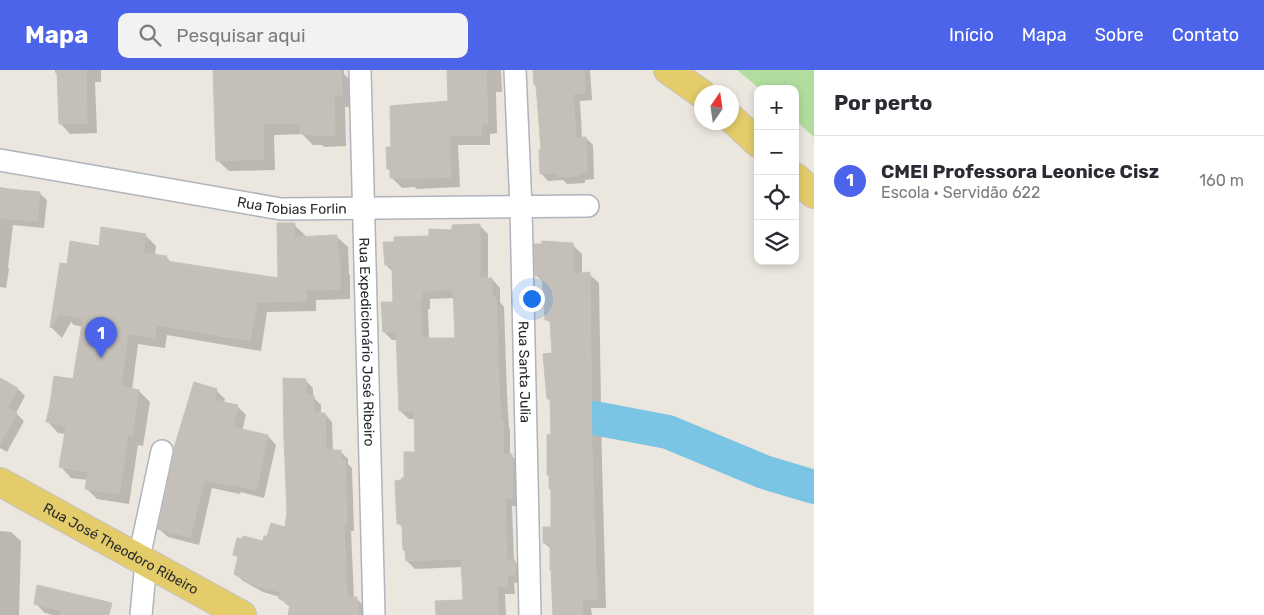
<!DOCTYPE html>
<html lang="pt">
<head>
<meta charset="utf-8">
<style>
	:root { --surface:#fff; --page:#f2f2f3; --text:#2b2b33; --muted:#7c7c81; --line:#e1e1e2; --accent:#4c64ea }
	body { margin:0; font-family:Rubik,sans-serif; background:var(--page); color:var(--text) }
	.controls { position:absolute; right:15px; top:15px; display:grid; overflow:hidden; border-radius:10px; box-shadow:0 2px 8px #0003 }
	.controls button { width:45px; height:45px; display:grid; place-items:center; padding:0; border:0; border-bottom:1px solid var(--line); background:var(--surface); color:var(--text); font:25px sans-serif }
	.compass { position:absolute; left:694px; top:15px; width:45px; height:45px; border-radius:50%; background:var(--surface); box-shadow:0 2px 8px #0003; rotate:13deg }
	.you { position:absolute; left:531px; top:228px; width:18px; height:18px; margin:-12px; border:4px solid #fff; border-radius:50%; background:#1a73e8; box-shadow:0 0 0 8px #1a73e833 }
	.badge { display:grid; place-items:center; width:32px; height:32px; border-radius:50%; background:var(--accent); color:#fff; font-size:16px; font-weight:700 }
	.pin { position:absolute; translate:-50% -41px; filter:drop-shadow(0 1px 2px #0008) }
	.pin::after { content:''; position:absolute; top:26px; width:18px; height:15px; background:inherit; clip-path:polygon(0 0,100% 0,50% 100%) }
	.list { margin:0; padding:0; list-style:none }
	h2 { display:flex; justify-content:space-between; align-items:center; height:65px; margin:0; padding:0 20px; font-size:21px }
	h2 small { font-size:16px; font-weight:400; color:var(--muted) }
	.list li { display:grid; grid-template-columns:32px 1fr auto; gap:15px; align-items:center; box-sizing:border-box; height:90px; padding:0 20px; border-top:1px solid var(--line) }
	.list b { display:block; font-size:19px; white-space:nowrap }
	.list p { margin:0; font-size:16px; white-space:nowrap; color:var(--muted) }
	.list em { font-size:16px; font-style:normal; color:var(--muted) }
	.icon { flex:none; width:28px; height:28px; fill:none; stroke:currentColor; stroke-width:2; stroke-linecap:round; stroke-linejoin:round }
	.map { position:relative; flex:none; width:814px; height:545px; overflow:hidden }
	header { display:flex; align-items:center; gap:30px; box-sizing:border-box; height:70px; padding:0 25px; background:var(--accent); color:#fff }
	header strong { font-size:24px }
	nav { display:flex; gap:28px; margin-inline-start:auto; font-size:18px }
	.search { width:350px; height:45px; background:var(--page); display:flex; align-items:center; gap:12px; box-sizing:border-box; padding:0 18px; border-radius:10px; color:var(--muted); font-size:19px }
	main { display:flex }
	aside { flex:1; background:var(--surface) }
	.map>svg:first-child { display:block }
</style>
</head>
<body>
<header>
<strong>Mapa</strong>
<div class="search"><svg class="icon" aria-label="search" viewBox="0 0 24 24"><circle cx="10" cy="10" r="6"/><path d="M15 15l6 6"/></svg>Pesquisar aqui</div>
<nav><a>Início</a><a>Mapa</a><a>Sobre</a><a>Contato</a></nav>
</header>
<main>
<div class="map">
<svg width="814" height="545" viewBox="0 0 814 545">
	<rect width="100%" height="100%" fill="#ebe6de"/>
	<path fill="#b2dd9f" d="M737,0H814V67L795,50V19H760Z"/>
	<path fill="#0003" fill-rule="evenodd" d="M55,0H101V12H95L97,63L70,64L60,53L58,6L55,2Z
		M215,0H344V4L351,11L353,37H345L346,76L324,77L322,75H313L302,64L274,65L275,100L229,101L217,90Z
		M449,0H501L502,22H496L497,63L490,64V75H458L460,117L416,119L415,117L402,118L392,108L391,102L388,99L392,78L450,32Z
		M534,0H590L592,30L580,31L582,68H586L593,75L594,109L585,110V113L567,114L563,110L548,111L541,103L542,81L537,17L535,15Z
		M0,117L4,118L7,120L39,123L47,130L44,158L13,155L8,197L9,199L6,218L0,217Z
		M294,155L305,165V168L337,167L348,177L349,204L350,205V229L316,230V241L267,242L261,281L167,265L165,278L138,274L132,320L139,321L150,332L143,376L138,375L129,434L97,429L87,419L88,410L71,408L61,397L66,364L58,363L48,352L74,310L83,257L74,255L71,252L62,268L51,257L68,196L100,177L145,165L156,176L155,185L166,187L172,193L280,210Z
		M480,156L488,164V210L492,209L500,218V232L504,237L507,324L509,358L510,359V386H512L520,394L521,436H512L514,491L523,500V512L514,513L515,524H505L506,545H437L464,531L463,497L415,499L407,491L406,482L404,479L403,458L398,453L403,411L405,408L417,383L415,349H409L400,341L397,270H392L384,262L395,233L394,203L386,195L431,167ZM455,228L456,269H429L428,239H430V229Z
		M572,174L582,184V204H589L599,213L602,392L606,538H591L592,545H554L551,479L544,473L553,458L552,420L550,418V407L548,405L552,366L551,331L549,328L553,284L552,254L546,249L544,213L536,205Z
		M305,310L313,318V327L321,335V344H325L332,352L333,381H340L348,389V394L352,398L354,461H351L354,529H357L364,536L365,545H290L291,537L287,535L280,527L263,522L243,511L235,504L239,489L234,484L264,472L287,458V429Z
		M3,311L18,319L25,326L16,343L24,351L7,382L0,378V316Z
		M216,320L225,329L224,333L237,336L246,345L242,361L268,366L276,375L264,428L241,422L240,424L212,418L199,475L168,467L159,459Z
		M0,461L11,462L21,471L19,545H0Z
		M36,534L102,545H53L45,543Z"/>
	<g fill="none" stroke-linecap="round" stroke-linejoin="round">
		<path stroke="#7ac4e4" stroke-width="34" d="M594,348L668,362L764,402L814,417"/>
	</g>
	<path fill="#c4c0b9" stroke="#c6c2b8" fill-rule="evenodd" d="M57,0H86L87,53L59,54Z
		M213,0H341L342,26H334L335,65L311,66V64H300V53L263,54L264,89L216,91Z
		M447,0H486L488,54H481V65L449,66L451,107L405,109V108H390V99H387L386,77H391L390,36L448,31Z
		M533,0H584L585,23L573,24L576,68L586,67L587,102L578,103V106L558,107V103L540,104L539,80L541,79L536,15H534Z
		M0,118L40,122L37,151L0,148Z
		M277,153H295L294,167L337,165L339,193H340V219L306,220V231L257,232L250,271L156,255L155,268L128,264L121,316L139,320L132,366L128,365L119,424L85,419L88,402L59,397L66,356L46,352L50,335L54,306L73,309L83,248L62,245L64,236L51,258L50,257L60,193L67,194L70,171L99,176L101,157L146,164L143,183L167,186L166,191L278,208Z
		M480,154V208H492V227H496L499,315L501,350H503V384H512L513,428H505L507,490H515V504L507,505V516H497L498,545H436L435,531L463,530L461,489L406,491L405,480H403L402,454H397L395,411L401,410L402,408L404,407V382H415L414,341H399L396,262H383L381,232H393L392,195H385L383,172H394V167L429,166V159L452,160V155ZM453,220L455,268H421L420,231H422V221Z
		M542,171L573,173V204L590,202L592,382L597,529H582L583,545H553L551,500H550V473H543V457H551V419H549V405H547V365L551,364L550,329H547L543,284L552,283L550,250H545L542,205L535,206L534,174H542Z
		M0,308L18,318L8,338L17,343L0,374Z
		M283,308L306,309V325L314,326V343H325L326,380H341V390H345L347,454H344L347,528L357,527L358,545H288L290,535L278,528L281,522L254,515L234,504L238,486L233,485L237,468L242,469L243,466L263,471L264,466H267L271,453L285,457L287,442L284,369Z
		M194,312L217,319L214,330L238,335L233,357L268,365L256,420L232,414V416L204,410L190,467L158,459L174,384V378Z
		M37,515L112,533L109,545H61L62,541L34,534Z"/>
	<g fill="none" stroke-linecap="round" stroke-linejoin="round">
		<g stroke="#b1b3bd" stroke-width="24">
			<g id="minor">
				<path id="s1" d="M360,0L374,545"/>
				<path id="s2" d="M515,0L521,137L530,545"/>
				<path id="s3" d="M0,90L281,139L588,136"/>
				<path d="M139,488L162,381"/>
				<path d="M141,545L146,492"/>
			</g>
		</g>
		<g stroke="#c3c3c3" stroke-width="30">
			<g id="major">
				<path d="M668,0L702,24"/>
				<path d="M732,49L758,73"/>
				<path d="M795,107L814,124"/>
				<path id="s4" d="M0,412L242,545"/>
			</g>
		</g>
		<use href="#minor" stroke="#fff" stroke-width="21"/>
		<use href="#major" stroke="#e4cc6a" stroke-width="28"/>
	</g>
	<g text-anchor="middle" stroke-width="5" stroke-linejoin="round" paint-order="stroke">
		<g font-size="14" fill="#2a2a2a" stroke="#fff">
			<text dy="5" stroke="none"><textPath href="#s3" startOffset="296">Rua Tobias Forlin</textPath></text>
			<text dy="5" stroke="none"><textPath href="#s1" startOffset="272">Rua Expedicionário José Ribeiro</textPath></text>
			<text dy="5" stroke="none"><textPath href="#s2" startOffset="302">Rua Santa Julia</textPath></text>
			<text dy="5" stroke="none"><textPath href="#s4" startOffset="138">Rua José Theodoro Ribeiro</textPath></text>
		</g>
	</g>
</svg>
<div class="controls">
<button>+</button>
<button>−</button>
<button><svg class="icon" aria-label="locate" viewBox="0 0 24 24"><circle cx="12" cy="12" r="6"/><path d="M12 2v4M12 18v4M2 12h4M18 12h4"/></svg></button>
<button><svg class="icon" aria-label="layers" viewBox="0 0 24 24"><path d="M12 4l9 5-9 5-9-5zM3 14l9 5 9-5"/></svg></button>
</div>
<svg class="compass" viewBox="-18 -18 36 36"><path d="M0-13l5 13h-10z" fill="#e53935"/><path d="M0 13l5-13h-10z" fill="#7c7c81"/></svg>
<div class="you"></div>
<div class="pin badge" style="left:101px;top:288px">1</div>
</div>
<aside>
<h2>Por perto<small></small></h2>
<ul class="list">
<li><span class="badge">1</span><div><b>CMEI Professora Leonice Cisz</b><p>Escola · Servidão 622</p></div><em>160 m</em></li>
</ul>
</aside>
</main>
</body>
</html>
